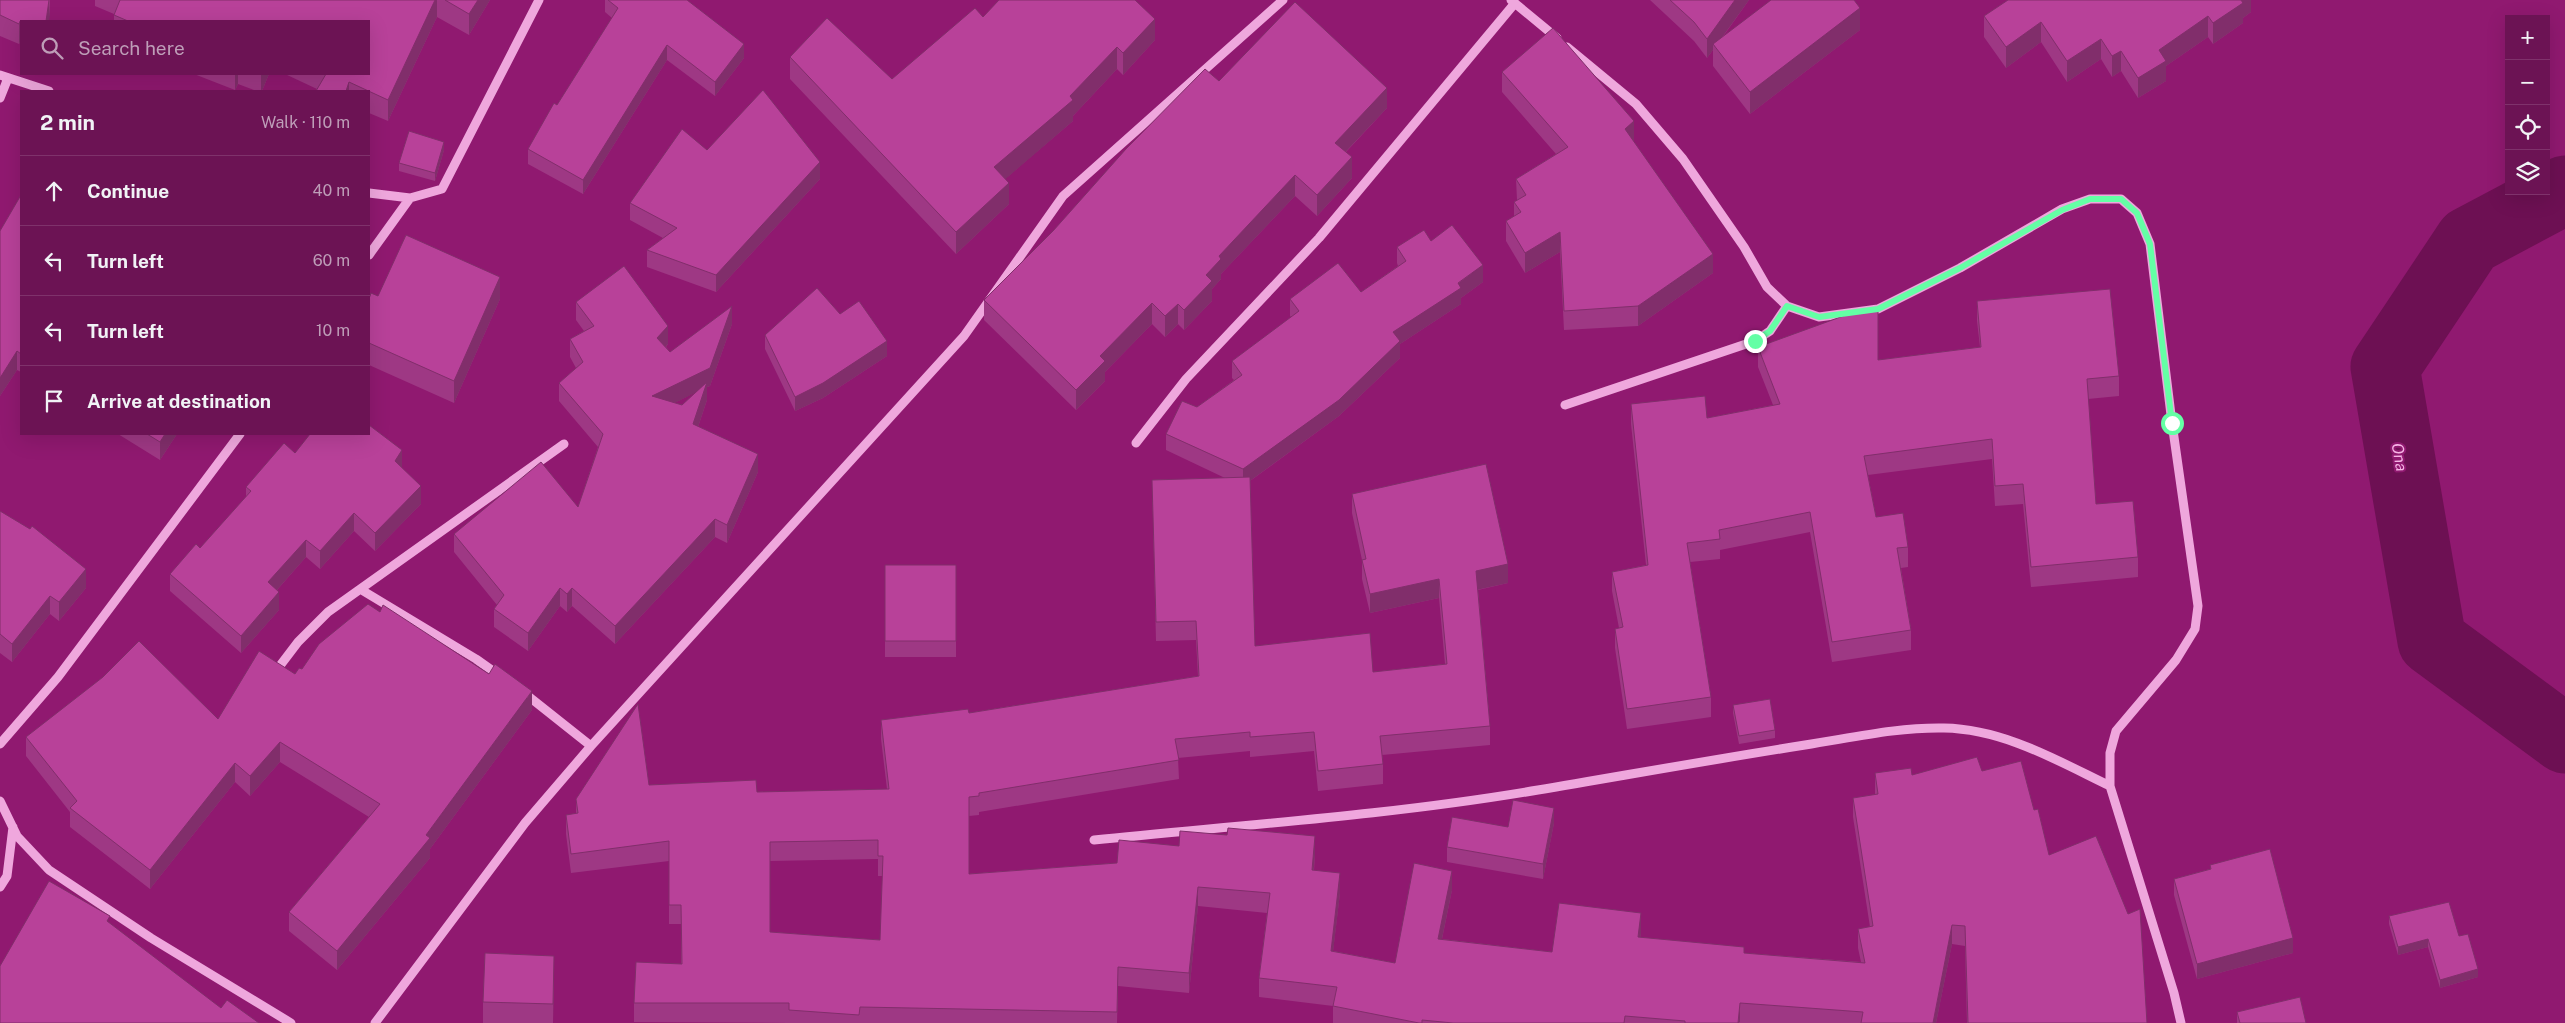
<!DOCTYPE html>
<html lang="en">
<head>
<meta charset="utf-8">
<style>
	:root { --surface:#6c1354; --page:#74205e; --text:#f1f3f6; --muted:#be9eb8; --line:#7f326b }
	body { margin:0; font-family:"Public Sans",sans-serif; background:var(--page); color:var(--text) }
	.controls { position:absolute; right:15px; top:15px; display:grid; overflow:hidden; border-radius:0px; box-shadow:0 5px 20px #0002 }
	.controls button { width:45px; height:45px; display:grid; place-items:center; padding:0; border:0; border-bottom:1px solid var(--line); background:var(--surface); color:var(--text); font:25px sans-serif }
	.stop { position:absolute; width:15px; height:15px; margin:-11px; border:4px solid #64ffa5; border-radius:50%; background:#fff }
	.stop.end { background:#64ffa5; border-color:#fff; box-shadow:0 1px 5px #0008 }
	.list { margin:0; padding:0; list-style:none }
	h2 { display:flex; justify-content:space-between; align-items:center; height:65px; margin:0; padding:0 20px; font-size:21px }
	h2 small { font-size:16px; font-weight:400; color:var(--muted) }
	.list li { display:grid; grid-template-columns:32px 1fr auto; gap:15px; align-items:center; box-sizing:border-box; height:70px; padding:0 20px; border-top:1px solid var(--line) }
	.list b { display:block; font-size:19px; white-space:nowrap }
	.list em { font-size:16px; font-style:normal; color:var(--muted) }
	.icon { flex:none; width:28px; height:28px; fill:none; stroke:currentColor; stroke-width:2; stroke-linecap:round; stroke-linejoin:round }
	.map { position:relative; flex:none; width:2565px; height:1023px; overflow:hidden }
	.search { position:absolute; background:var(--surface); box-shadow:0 5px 20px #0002; left:20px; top:20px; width:350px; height:55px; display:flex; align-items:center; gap:12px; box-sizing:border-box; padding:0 18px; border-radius:0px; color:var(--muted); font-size:19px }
	.panel { position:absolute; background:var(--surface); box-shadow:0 5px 20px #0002; left:20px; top:90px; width:350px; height:345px; border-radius:0px }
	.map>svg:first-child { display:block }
</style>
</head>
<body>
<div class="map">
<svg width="2565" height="1023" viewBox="0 0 2565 1023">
	<rect width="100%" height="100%" fill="#901970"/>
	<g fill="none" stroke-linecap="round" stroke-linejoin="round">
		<path stroke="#6d1053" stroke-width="69" d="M2565,190L2469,241L2385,367L2432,641L2565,739"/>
		<path stroke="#efa7dd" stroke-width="9" d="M1511,0L1557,38
			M1567,47L1636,104L1683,159L1744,247L1767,287L1787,306L1819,317L1878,309L1960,268L2062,209L2090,199H2121L2137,213L2150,244L2172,423L2198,606L2195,629L2176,660L2116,731L2110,753V786L2174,993L2181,1023
			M0,75L49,91
			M0,98L8,78
			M369,193L410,198L442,189L539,0
			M369,255L410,198
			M1565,405L1755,341L1770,331L1787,306
			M1136,443L1186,379L1319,238L1515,3
			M360,589L476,659L500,676
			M279,667L298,642L328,612L564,444
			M523,692L591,746
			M0,744L58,677L240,434
			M0,801L17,836L49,870L151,938L291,1023
			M1094,840C1242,825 1392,815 1538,790C1627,775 1716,759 1805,745C1851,738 1898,727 1944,728C2004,729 2058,761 2110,786
			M0,887L7,876L13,827
			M375,1023L525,823L591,746L964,336L1063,196L1283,0"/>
	</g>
	<path fill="#9e3884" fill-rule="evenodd" d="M0,0H50V16L21,21V42H20L19,44L0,36Z
		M95,0H490L469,35L437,17L388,121L369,113V91H316L317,89L285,74H369V21H114V14L95,6Z
		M605,0H687L744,58L715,96L667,60L583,194L528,164V149L557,105L612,18L605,12Z
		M1650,0H1749L1722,38L1860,30L1750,114L1713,66V50L1707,58L1694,41Z
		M2251,0V12L2243,18V23L2213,44L2208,37L2166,66V81L2138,98L2121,71L2112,77L2101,59L2067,82L2041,42L2006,68L1984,37V16Z
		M983,17L1155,40L1123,75L1117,69L1073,116V121L1005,179L1009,204L956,254L790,79V57L892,79Z
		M1502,72L1634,141L1633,142L1713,273L1638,326L1564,330L1560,252L1525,273L1506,241V221L1514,217V202L1517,200L1516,179L1556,154L1502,92Z
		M194,74H269L262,91H257L238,84L235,90Z
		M1219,81L1387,108L1346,152L1352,178L1317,216L1295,196L1221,274V279L1212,289V301L1184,330L1178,324L1165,337L1152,324L1105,372V381L1076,410L984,320V300Z
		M444,150L435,181L399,171V163Z
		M707,150L820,179L716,292L647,267V250L663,238L630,220V203Z
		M21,195V372L17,370L0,396V231Z
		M1431,241L1483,282L1461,298V304L1400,344V358L1339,416L1250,481L1255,646L1373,672L1445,664L1439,598L1370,613L1362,579V560L1352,513V494L1508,583L1478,590L1490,726V745L1382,755L1383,764V784L1318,791L1314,751L1250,757V751L1178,758L1179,779L979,812V815L969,816V874L1117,863L1179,846L1315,855L1314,870L1340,893L1333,951L1395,963L1452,890L1442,939L1552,952L1641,933L1640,938L1744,953L1861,962L1858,948V929L1870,927L1853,817V798L1875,795V773L1912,775L1982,771L2034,810L2049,855L2147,1023H1967L1965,946L1952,944L1936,1023H1333V1006L1259,997V978L1267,913L1198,906L1189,993L1118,986L1117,1023H789L634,1022V1003L681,964V924H669V861L571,873L566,834V815L576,814V799L649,785L757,792L887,789L881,739V720L969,713L1198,676L1196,640L1156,641L1152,480L1225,478L1166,450V434L1197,407L1234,380L1232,378V361L1291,317L1290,316V299L1361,292L1398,266L1397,263V247ZM878,859V876H883L880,940L770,932V861Z
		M378,296L500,299L454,403L369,365V299Z
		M1977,301L2119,376V396L2088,399L2096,504L2138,557V577L2031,587L2023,504L1995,506L1992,459L1868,475L1876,517L1908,547V567L1901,568L1911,630V650L1832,662L1810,532L1720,550V559L1690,562L1711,697V717L1627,729L1615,648V629L1619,628L1612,591V572L1646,565L1631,424V404L1707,418L1773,405L1758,367V347L1878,360L1980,347L1977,321Z
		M576,302L668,344L666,347L670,352L732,324L710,386L707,387V400L698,427L758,472L727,543L715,537L615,644L572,606L567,612L560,606L528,651L494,627V609L497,605L454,552V534L578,507L598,447L559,401V383L576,368L570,357V339L584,331L576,320ZM696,392L682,405L674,403Z
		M840,314L887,356L823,398L795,411L765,349V335Z
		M118,434H177L160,460Z
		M295,453L402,468L421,504L375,551L354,531L320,569L306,557L277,590L279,610L241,653L170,591V574L200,548L246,497V487Z
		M0,511L86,588L59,621L50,614L12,662L0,653Z
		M885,565H956V657H885Z
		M302,669L532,710L430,849V858L337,970L289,931V912L369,817L280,762L250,796L235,782L150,889L70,827V812L26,756V737L218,719Z
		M1733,705L1775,730V738L1739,744L1733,713Z
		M1554,823L1543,879L1447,862V847L1508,827Z
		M2210,865L2293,953L2197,979L2174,895V879L2210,869Z
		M2389,916L2459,936L2478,977L2440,988L2428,947L2398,955L2389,924Z
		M554,978L553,1023H483V1002Z
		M2237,1012L2306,1023H2237Z"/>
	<path fill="#812e6b" d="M49,0L50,16L49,21H46Z
		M435,0H437V17L388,121V100Z
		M478,0H490L469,35V14Z
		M1735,0H1749L1715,47L1713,44V50L1707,58V39Z
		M2240,0H2251V12L2243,18V23L2213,44V23Z
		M1860,8V30L1750,114V92Z
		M2208,16V37L2166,66V81L2138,98V78L2159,50Z
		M1155,19V40L1123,75V53Z
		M20,21V42L19,44V24Z
		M2041,22V42L2006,68V47Z
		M2101,39V59L2067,82V61Z
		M744,44V58L715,96V82Z
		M667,45V60L583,194V180Z
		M1117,47V69L1073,116V121L994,189V167L1070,96Z
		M2121,51V71L2112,77V56Z
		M235,74H238V84L235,90Z
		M261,74H269L262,91H261Z
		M349,82V91H346Z
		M1387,88V108L1335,163V143Z
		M1634,121V141L1625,149V129Z
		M444,142V150L435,181V173Z
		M1352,157V178L1317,216V195Z
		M820,162V179L716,292V275Z
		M1295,175V196L1221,274V279L1212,289V301L1184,330V310L1206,275L1219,256Z
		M1009,183V204L956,254V232Z
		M1560,232V252L1525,273V253Z
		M1713,254V273L1638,326V306Z
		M1483,265V282L1461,298V304L1400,344V358L1339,416L1243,486V469L1393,332Z
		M500,277V299L454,403V381Z
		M1152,303V324L1105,372V381L1076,410V390L1100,356Z
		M1178,304V324L1165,337V316Z
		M732,306V324L710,386L707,387V400L693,442V424L705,388L652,414V396Z
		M668,326V344L657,356V338Z
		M887,341V356L823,398L795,411V397Z
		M17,351V370L0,396V378Z
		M165,434H177L160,460V442Z
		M402,450V468L395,478V461Z
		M758,454V472L727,543V525Z
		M421,486V504L375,551V533Z
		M354,513V531L320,569V551Z
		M715,519V537L615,644V626Z
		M306,540V557L268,600V582Z
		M1508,564V583L1476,590V571Z
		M86,569V588L59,621V602Z
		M1439,579V598L1370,613V594Z
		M560,588V606L528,651V633Z
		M572,588V606L567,612V594Z
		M279,592V610L241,653V636Z
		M50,596V614L12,662V644Z
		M532,691V710L430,849V858L337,970V951L426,835Z
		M280,742V762L250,796V776Z
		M235,763V782L150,889V870Z
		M1554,808V823L1543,879V864Z
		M1315,836V855L1312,889V870Z
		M1452,871V890L1438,958V939Z
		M1340,873V893L1331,970V951Z
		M1198,887V906L1189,993V973Z
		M1641,913V933L1638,957V937Z
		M1952,925V944L1936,1023H1933Z
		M2293,938V953L2197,979V964Z
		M2428,939V947L2398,955V947Z
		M554,956V978L553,1023V1004Z
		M2478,969V977L2440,988V980Z
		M1740,1003V1022L1738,1023Z"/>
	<path fill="#b84199" stroke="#812e6b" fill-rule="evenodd" d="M0,0H49L46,21H20L19,24L0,15Z
		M120,0H435L388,100L349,82L346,91H316L326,74H369V21H128L114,15Z
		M445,0H478L469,14Z
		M608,0H687L744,44L715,82L667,45L583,180L528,149L554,103L557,105L618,8Z
		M999,0H1135L1155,19L1123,53L1117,47L1070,96L1073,100L994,167L1009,183L956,232L790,57L827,18L892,79L975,8L983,17Z
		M1670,0H1735L1707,39L1694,22Z
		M1771,0H1854L1860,8L1750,92L1713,44Z
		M2008,0H2241L2243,3L2213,23L2208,16L2159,50L2166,61L2138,78L2121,51L2112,56L2101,39L2067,61L2041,22L2006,47L1984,16Z
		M1295,2L1387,88L1335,143L1352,157L1317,195L1295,175L1219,256L1221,259L1206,275L1212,281L1184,310L1178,304L1165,316L1152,303L1100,356L1105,361L1076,390L984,300L1053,231L1126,149L1205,69L1219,81Z
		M1553,28L1634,121L1625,129L1713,254L1638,306L1564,311L1560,232L1525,253L1506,221L1521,212L1514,202L1526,195L1516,179L1568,147L1502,72Z
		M763,90L820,162L716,275L647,250L677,228L630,203L682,129L707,150Z
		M409,131L444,142L435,173L399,163Z
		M21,195V354L17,351L0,378V231Z
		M1452,225L1483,265L1458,283L1461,288L1393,332L1400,341L1339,400L1243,469L1166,434L1182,401L1197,407L1242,375L1232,361L1299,311L1290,299L1338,263L1361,292L1406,261L1397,247L1424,230L1431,241Z
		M406,235L500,277L454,381L369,343V299L371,293L378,296Z
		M624,266L668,326L657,338L670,352L732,306L710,368L652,396L682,405L707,382L693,424L758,454L727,525L715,519L615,626L572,588L567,594L560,588L528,633L494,609L504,595L454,534L541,462L578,507L603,434L559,383L583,362L570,339L594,326L576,302Z
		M817,288L840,314L859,301L887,341L823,383L795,397L765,335Z
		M2110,289L2119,376L2087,379L2096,504L2133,501L2138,557L2031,567L2023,484L1995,486L1992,439L1864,456L1876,517L1903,513L1908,547L1897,548L1911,630L1832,642L1810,512L1719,530L1720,539L1687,543L1711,697L1627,709L1615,629L1623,627L1612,572L1648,565L1631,404L1705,396L1707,418L1780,404L1758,347L1857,311H1878V360L1981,347L1977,301Z
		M369,425L402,450L395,461L421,486L375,533L354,513L320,551L306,540L268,582L279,592L241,636L170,574L196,544L200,548L251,491L246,487L284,443L295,453L310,434H369Z
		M147,434H165L160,442Z
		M1486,464L1508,564L1476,571L1490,726L1380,736L1383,764L1318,771L1314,732L1250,737V732L1175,739L1179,760L979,793V796L969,797V874L1117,863L1119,840L1179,846L1180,831L1227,835L1228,828L1315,836L1312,870L1340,873L1331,951L1395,963L1414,863L1452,871L1438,939L1552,952L1559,903L1641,913L1638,937L1744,947V953L1865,963L1858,929L1873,926L1853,798L1878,794L1875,773L1911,768L1912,775L1977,757L1982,771L2021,761L2034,810L2038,809L2049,855L2096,836L2128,914L2140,909L2147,1023H1968L1965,926L1952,925L1933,1023H1861L1863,1012L1740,1003L1738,1023H1685V1021L1625,1016L1624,1023H1453L1422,1020V1023H1419L1333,1006L1337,987L1259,978L1270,893L1198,887L1189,973L1118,967L1117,1012L860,1007L859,1015L789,1010V1003H634L636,962L682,964L681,905H669V841L571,854L566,815L578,813L576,799L638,704L649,785L756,780L757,792L889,789L881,720L968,709L969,713L1199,676L1196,621L1156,622L1152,480L1250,477L1255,646L1370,633L1373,672L1447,664L1439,579L1370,594L1362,560L1366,559L1352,494ZM878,840V856H883L880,940L770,932V842Z
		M0,511L30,529L32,526L86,569L59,602L50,596L12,644L0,634Z
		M885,565H956V641H885Z
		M368,604L380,612L383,605L489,674L495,664L532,691L426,835L430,838L337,951L289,912L380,804L280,742L250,776L235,763L150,870L70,808L77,801L26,737L103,677L139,641L218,719L259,651L295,674L299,668L302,669L319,644Z
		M1770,699L1775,730L1739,736L1733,705Z
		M1513,800L1554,808L1543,864L1447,847L1452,817L1508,827Z
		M2270,849L2293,938L2197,964L2174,879L2211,869L2210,865Z
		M49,881L110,916L107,921L221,1008L227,1000L259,1023H0V966Z
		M2449,902L2459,936L2468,934L2478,969L2440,980L2428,939L2398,947L2389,916Z
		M485,953L554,956L553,1004L483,1002Z
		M2300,997L2306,1023H2240L2237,1012Z"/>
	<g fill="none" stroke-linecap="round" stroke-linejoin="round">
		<path stroke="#64ffa5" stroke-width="6" d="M1755,341L1770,331L1787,306L1819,317L1878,309L1960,268L2062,210L2090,199H2121L2137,213L2150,244L2172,423"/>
	</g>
	<g text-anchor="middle" stroke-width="4" stroke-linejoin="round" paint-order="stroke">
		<g font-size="16" font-style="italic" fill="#f6b3e5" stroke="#901970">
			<text transform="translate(2400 457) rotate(80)" y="6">Ona</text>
		</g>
	</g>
</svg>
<div class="controls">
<button>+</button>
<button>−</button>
<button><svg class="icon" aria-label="locate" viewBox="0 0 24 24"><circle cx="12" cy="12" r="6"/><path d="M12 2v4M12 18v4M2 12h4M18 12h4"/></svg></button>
<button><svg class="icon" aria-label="layers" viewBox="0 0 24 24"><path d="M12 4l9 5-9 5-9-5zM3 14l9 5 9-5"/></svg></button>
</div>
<div class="stop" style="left:2172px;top:423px"></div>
<div class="stop end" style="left:1755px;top:341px"></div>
<div class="search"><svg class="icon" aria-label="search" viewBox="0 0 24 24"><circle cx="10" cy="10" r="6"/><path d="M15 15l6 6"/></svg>Search here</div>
<section class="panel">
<h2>2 min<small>Walk · 110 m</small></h2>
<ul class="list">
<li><svg class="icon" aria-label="ahead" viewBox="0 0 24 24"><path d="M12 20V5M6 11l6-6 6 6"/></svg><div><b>Continue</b></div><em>40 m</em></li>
<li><svg class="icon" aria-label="left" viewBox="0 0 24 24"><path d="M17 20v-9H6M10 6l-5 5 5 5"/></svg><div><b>Turn left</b></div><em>60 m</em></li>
<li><svg class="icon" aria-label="left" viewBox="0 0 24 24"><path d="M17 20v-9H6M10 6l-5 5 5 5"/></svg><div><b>Turn left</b></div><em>10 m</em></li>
<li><svg class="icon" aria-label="arrive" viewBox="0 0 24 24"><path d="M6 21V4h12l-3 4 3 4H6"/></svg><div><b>Arrive at destination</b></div></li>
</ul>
</section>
</div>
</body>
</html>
